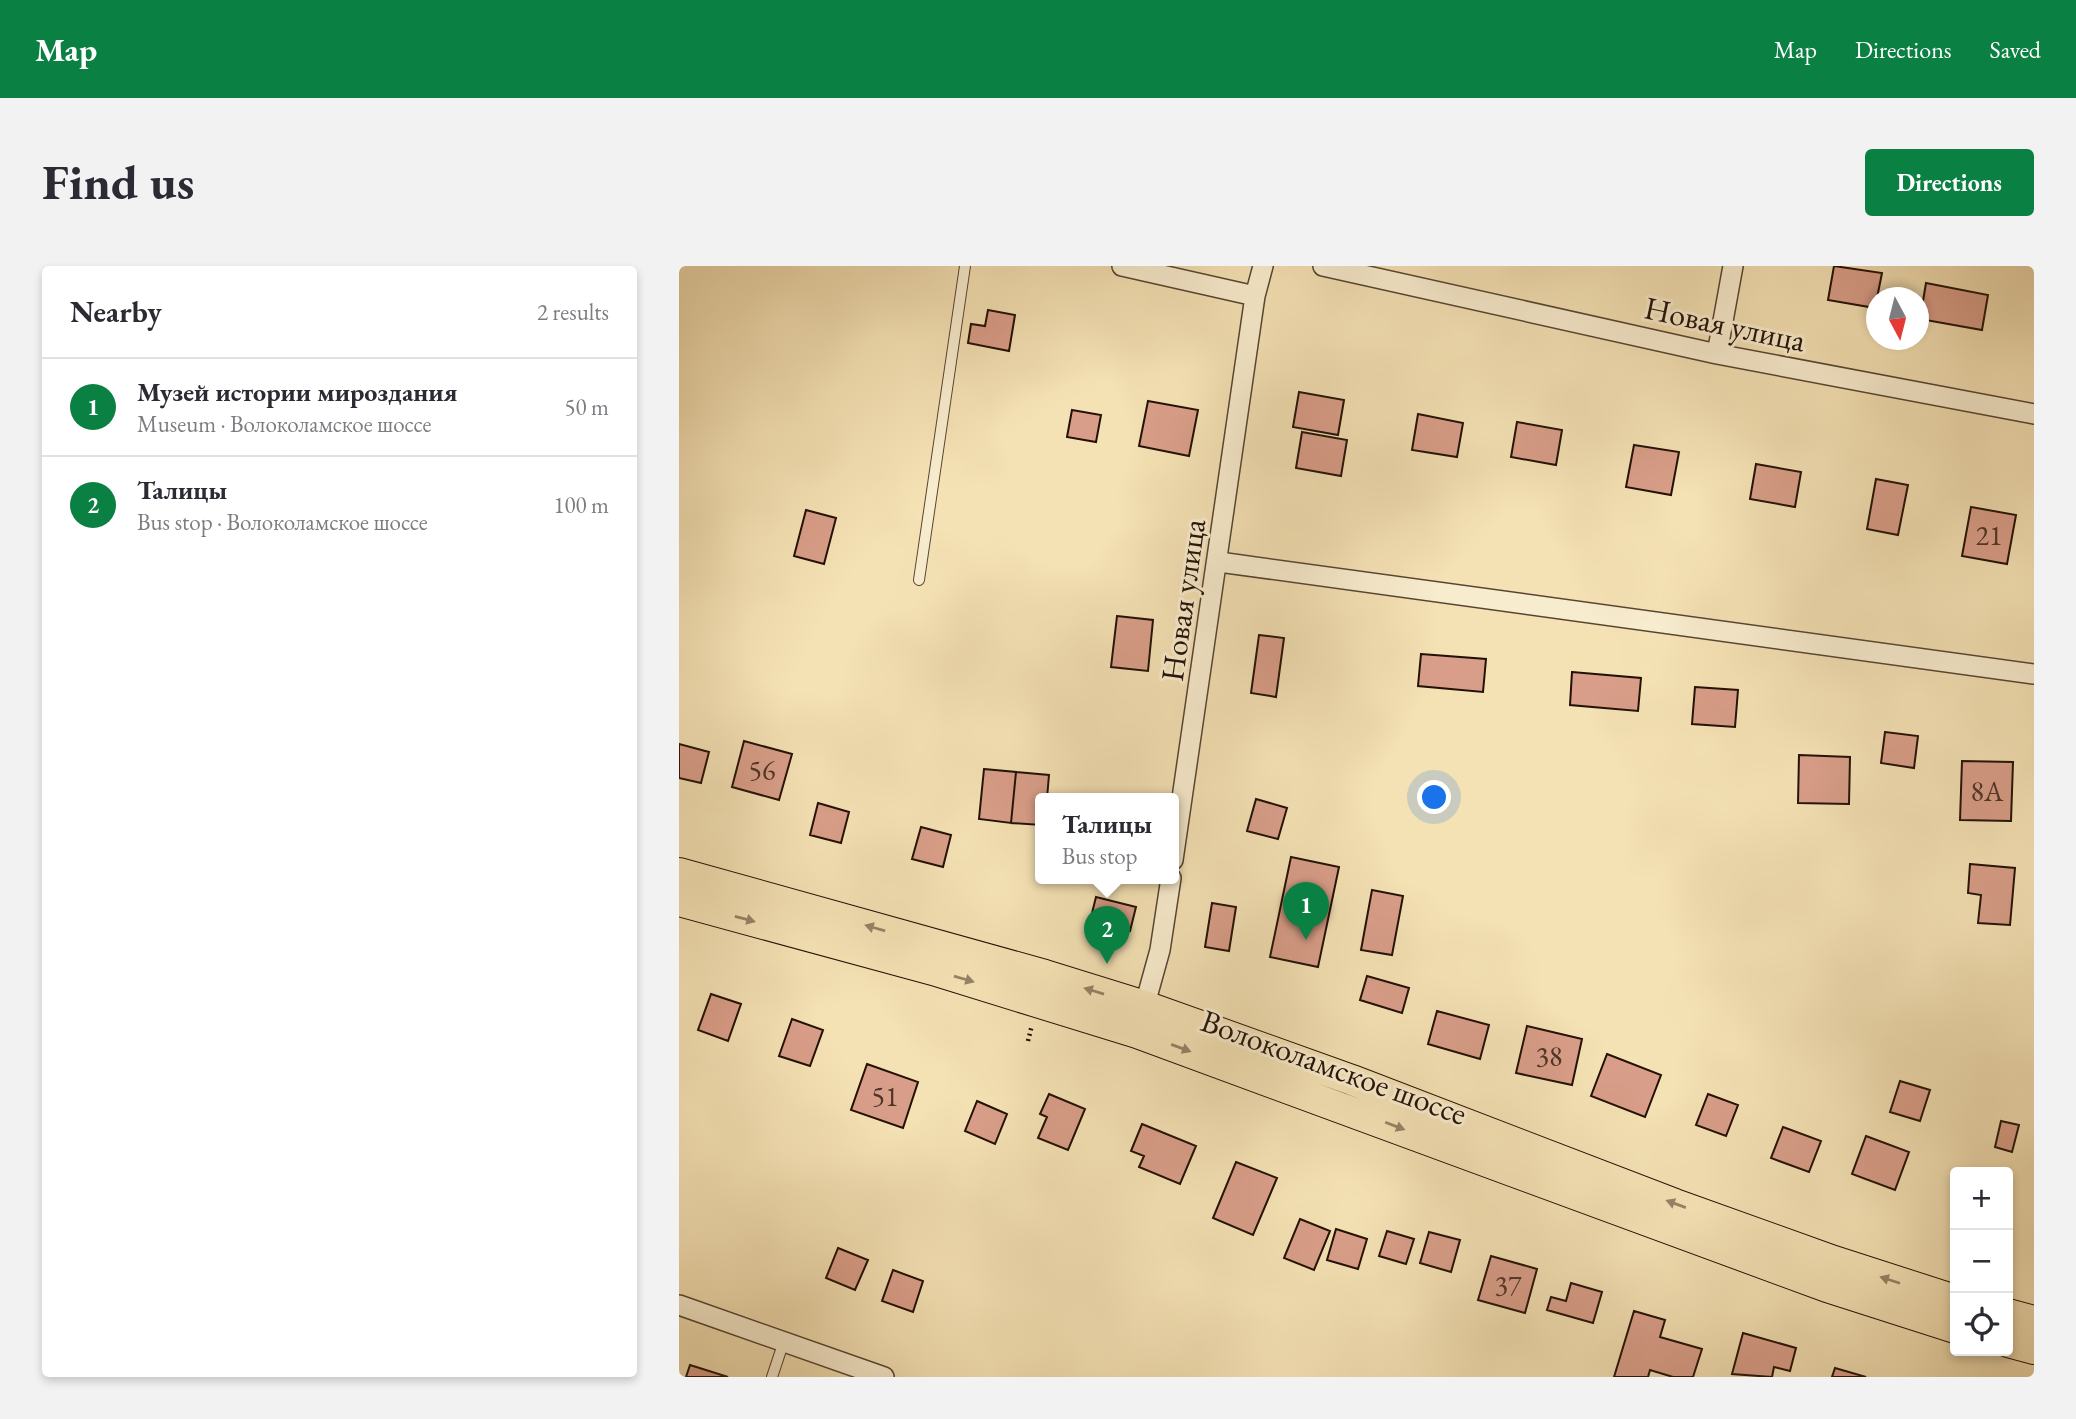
<!DOCTYPE html>
<html lang="en">
<head>
<meta charset="utf-8">
<style>
	:root { --surface:#fff; --page:#f2f2f3; --text:#2b2b33; --muted:#7c7c81; --line:#e1e1e2; --accent:#0b8043 }
	body { margin:0; font-family:"EB Garamond",serif; background:var(--page); color:var(--text) }
	.controls { position:absolute; right:21px; bottom:21px; display:grid; overflow:hidden; border-radius:7px; box-shadow:0 4px 10px #0003 }
	.controls button { width:63px; height:63px; display:grid; place-items:center; padding:0; border:0; border-bottom:2px solid var(--line); background:var(--surface); color:var(--text); font:35px sans-serif }
	.compass { position:absolute; left:1187px; top:21px; width:63px; height:63px; border-radius:50%; background:var(--surface); box-shadow:0 4px 10px #0003; rotate:173deg }
	.you { position:absolute; left:756px; top:532px; width:24px; height:24px; margin:-18px; border:5px solid #fff; border-radius:50%; background:#1a73e8; box-shadow:0 0 0 10px #1a73e833 }
	.badge { display:grid; place-items:center; width:46px; height:46px; border-radius:50%; background:var(--accent); color:#fff; font-size:23px; font-weight:700 }
	.pin { position:absolute; translate:-50% -58px; filter:drop-shadow(0 2px 4px #0008) }
	.pin::after { content:''; position:absolute; top:37px; width:24px; height:21px; background:inherit; clip-path:polygon(0 0,100% 0,50% 100%) }
	.popup { position:absolute; left:356px; top:527px; width:144px; height:91px; box-sizing:border-box; display:grid; place-content:center; border-radius:7px; background:var(--surface); filter:drop-shadow(0 2px 5px #0005); font-size:23px; white-space:nowrap; color:var(--muted) }
	.popup b { font-size:26px; color:var(--text) }
	.popup::after { content:''; position:absolute; left:50%; top:100%; margin-left:-14px; border:14px solid transparent; border-top-color:var(--surface) }
	.list { margin:0; padding:0; list-style:none }
	h2 { display:flex; justify-content:space-between; align-items:center; height:91px; margin:0; padding:0 28px; font-size:30px }
	h2 small { font-size:23px; font-weight:400; color:var(--muted) }
	.list li { display:grid; grid-template-columns:46px 1fr auto; gap:21px; align-items:center; box-sizing:border-box; height:98px; padding:0 28px; border-top:2px solid var(--line) }
	.list b { display:block; font-size:26px; white-space:nowrap }
	.list p { margin:0; font-size:23px; white-space:nowrap; color:var(--muted) }
	.list em { font-size:23px; font-style:normal; color:var(--muted) }
	.icon { flex:none; width:38px; height:38px; fill:none; stroke:currentColor; stroke-width:2; stroke-linecap:round; stroke-linejoin:round }
	.map { position:relative; flex:none; width:1355px; height:1111px; overflow:hidden; border-radius:7px }
	header { display:flex; align-items:center; gap:42px; box-sizing:border-box; height:98px; padding:0 35px; background:var(--accent); color:#fff }
	header strong { font-size:33px }
	nav { display:flex; gap:38px; margin-inline-start:auto; font-size:24px }
	.intro { display:flex; align-items:center; justify-content:space-between; box-sizing:border-box; height:168px; padding:0 42px }
	h1 { margin:0; font-size:49px }
	.button { padding:18px 32px; border-radius:7px; background:var(--accent); color:#fff; font-size:24px; font-weight:700 }
	main { display:flex; gap:42px; padding:0 42px }
	aside { flex:1; background:var(--surface); border-radius:7px; box-shadow:0 4px 10px #0003 }
	.map>svg:first-child { display:block }
</style>
</head>
<body>
<header>
<strong>Map</strong>
<nav><a>Map</a><a>Directions</a><a>Saved</a></nav>
</header>
<div class="intro"><h1>Find us</h1><a class="button">Directions</a></div>
<main>
<aside>
<h2>Nearby<small>2 results</small></h2>
<ul class="list">
<li><span class="badge">1</span><div><b>Музей истории мироздания</b><p>Museum · Волоколамское шоссе</p></div><em>50 m</em></li>
<li><span class="badge">2</span><div><b>Талицы</b><p>Bus stop · Волоколамское шоссе</p></div><em>100 m</em></li>
</ul>
</aside>
<div class="map">
<svg width="1355" height="1111" viewBox="0 0 1355 1111">
	<rect width="100%" height="100%" fill="#f4e1b4"/>
	<filter id="stains"><feTurbulence type="fractalNoise" baseFrequency=".00286" numOctaves="4"/><feColorMatrix values="0 0 0 0 .2 0 0 0 0 .09 0 0 0 0 .02 0 0 0 .5 -.17"/></filter>
	<radialGradient id="worn" r=".72"><stop offset=".6" stop-color="#630" stop-opacity="0"/><stop offset="1" stop-color="#630" stop-opacity=".3"/></radialGradient>
	<path fill="#d99e89" stroke="#231106" stroke-width="2" d="M1155,0L1203,7L1196,42L1149,34Z
		M1247,17L1309,29L1303,64L1241,53Z
		M309,44L336,49L330,85L289,77L292,58L306,60Z
		M620,126L665,134L659,169L614,161Z
		M469,135L519,144L510,190L460,180Z
		M393,144L422,149L417,176L388,171Z
		M739,148L784,157L778,191L733,184Z
		M838,156L883,164L877,199L832,191Z
		M623,166L668,174L662,210L617,202Z
		M955,179L1000,186L992,229L947,221Z
		M1077,198L1122,206L1116,241L1071,233Z
		M1197,213L1229,219L1219,269L1188,263Z
		M1292,241L1337,249L1328,298L1283,290Z
		M127,244L157,252L145,298L115,290Z
		M438,350L474,354L469,405L432,401Z
		M580,369L605,372L597,431L572,427Z
		M742,388L807,393L804,426L739,420Z
		M893,406L962,412L959,445L891,439Z
		M1016,421L1059,424L1056,461L1013,458Z
		M1206,466L1239,470L1235,502L1202,497Z
		M65,475L113,488L100,534L53,521Z
		M0,478L30,486L22,517L0,512Z
		M1120,489L1171,491L1170,538L1119,537Z
		M1283,495L1334,496L1332,555L1281,554Z
		M305,503L337,506L332,557L300,553Z
		M337,506L370,509L368,532H362V559L332,557Z
		M577,533L608,542L599,573L568,565Z
		M139,537L170,546L162,577L131,569Z
		M242,561L272,569L264,601L233,593Z
		M612,591L660,601L639,701L591,691Z
		M1291,598L1336,602L1331,659L1299,657L1302,629L1289,627Z
		M693,624L724,630L713,689L682,684Z
		M417,631L457,641L451,665L411,655Z
		M533,637L557,641L550,685L526,681Z
		M688,710L730,722L723,747L681,734Z
		M32,728L62,738L49,775L19,764Z
		M758,745L810,759L801,793L749,778Z
		M113,753L144,764L131,800L100,790Z
		M848,760L903,773L893,819L837,807Z
		M928,788L982,809L966,851L912,830Z
		M188,798L239,816L224,862L172,844Z
		M1221,815L1251,824L1241,855L1211,846Z
		M370,828L406,843L389,884L359,872L368,851L361,848Z
		M1029,828L1059,839L1047,870L1017,859Z
		M298,835L328,848L316,878L286,865Z
		M1322,855L1340,859L1333,886L1316,881Z
		M463,858L517,880L501,918L460,901L465,890L452,885Z
		M1104,861L1142,875L1130,906L1092,892Z
		M1187,870L1230,886L1216,924L1173,908Z
		M557,896L598,912L574,969L534,952Z
		M621,953L651,965L635,1004L605,992Z
		M657,963L688,973L679,1003L648,994Z
		M708,965L735,973L727,998L700,990Z
		M750,966L781,974L772,1006L741,997Z
		M159,982L189,994L176,1024L147,1012Z
		M812,990L858,1003L846,1047L799,1034Z
		M214,1004L244,1015L234,1046L203,1035Z
		M892,1017L923,1026L914,1057L868,1044L872,1031L887,1035Z
		M955,1045L986,1054L981,1071L1023,1083L1014,1111H994L971,1104L969,1111H935Z
		M1064,1067L1117,1082L1111,1105L1095,1101L1093,1111L1053,1108Z
		M11,1099L49,1111H7Z
		M1156,1102L1187,1111H1153Z"/>
	<g fill="none" stroke-linecap="round" stroke-linejoin="round">
		<g stroke="#574532" stroke-width="12">
			<path id="service" d="M240,314L286,0
				M93,1111L105,1075"/>
		</g>
		<g stroke="#574532" stroke-width="22">
			<path id="minor" d="M443,0L576,30
				M644,0L1038,88L1355,148
				M1038,88L1054,0
				M540,296L1355,408
				M494,594L576,30L584,0
				M463,749L481,684L492,612
				M0,1039L205,1111"/>
		</g>
		<g stroke="#231106" stroke-width="32">
			<path id="primary" d="M0,607L366,709L466,740L673,814L996,938L1155,995L1276,1034
				M0,635L254,704L458,767L1148,1021L1276,1062
				M1329,1048L1355,1055
				M1329,1076L1355,1083"/>
		</g>
		<path stroke="#231106" stroke-width="4.5" stroke-dasharray="2 3.5" stroke-linecap="butt" d="M349,775L353,759"/>
		<use href="#service" stroke="#f8ecce" stroke-width="10"/>
		<use href="#minor" stroke="#f8ecce" stroke-width="19"/>
		<use href="#primary" stroke="#f4e1b4" stroke-width="30"/>
	</g>
	<defs><path id="oneway-solid" d="M-6-.8H1V-3.2L6.5 0L1 3.2V.8H-6Z" transform="scale(1.75)"/></defs>
	<g fill="#968366">
		<use href="#oneway-solid" transform="translate(66 653) rotate(15)"/>
		<use href="#oneway-solid" transform="translate(196 662) rotate(-164)"/>
		<use href="#oneway-solid" transform="translate(285 713) rotate(16)"/>
		<use href="#oneway-solid" transform="translate(415 725) rotate(-163)"/>
		<use href="#oneway-solid" transform="translate(502 782) rotate(20)"/>
		<use href="#oneway-solid" transform="translate(716 860) rotate(21)"/>
		<use href="#oneway-solid" transform="translate(997 938) rotate(-160)"/>
		<use href="#oneway-solid" transform="translate(1211 1014) rotate(-162)"/>
	</g>
	<g text-anchor="middle" stroke-width="6" stroke-linejoin="round" paint-order="stroke">
		<g font-size="28" fill="#503427">
			<text x="1310" y="279">21</text>
			<text x="83" y="514">56</text>
			<text x="1308" y="535">8А</text>
			<text x="870" y="800">38</text>
			<text x="206" y="840">51</text>
			<text x="829" y="1029">37</text>
		</g>
		<g font-size="32" fill="#231106" stroke="#f8ecce">
			<text transform="translate(1046 58) rotate(12)" y="11">Новая улица</text>
			<text transform="translate(504 334) rotate(-82)" y="11">Новая улица</text>
			<text transform="translate(655 801) rotate(20)" y="11">Волоколамское шоссе</text>
		</g>
	</g>
	<rect width="100%" height="100%" filter="url(#stains)"/>
	<rect width="100%" height="100%" fill="url(#worn)"/>
</svg>
<div class="controls">
<button>+</button>
<button>−</button>
<button><svg class="icon" aria-label="locate" viewBox="0 0 24 24"><circle cx="12" cy="12" r="6"/><path d="M12 2v4M12 18v4M2 12h4M18 12h4"/></svg></button>
</div>
<svg class="compass" viewBox="-18 -18 36 36"><path d="M0-13l5 13h-10z" fill="#e53935"/><path d="M0 13l5-13h-10z" fill="#7c7c81"/></svg>
<div class="you"></div>
<div class="pin badge" style="left:627px;top:674px">1</div>
<div class="pin badge" style="left:428px;top:698px">2</div>
<div class="popup"><b>Талицы</b>Bus stop</div>
</div>
</main>
</body>
</html>
